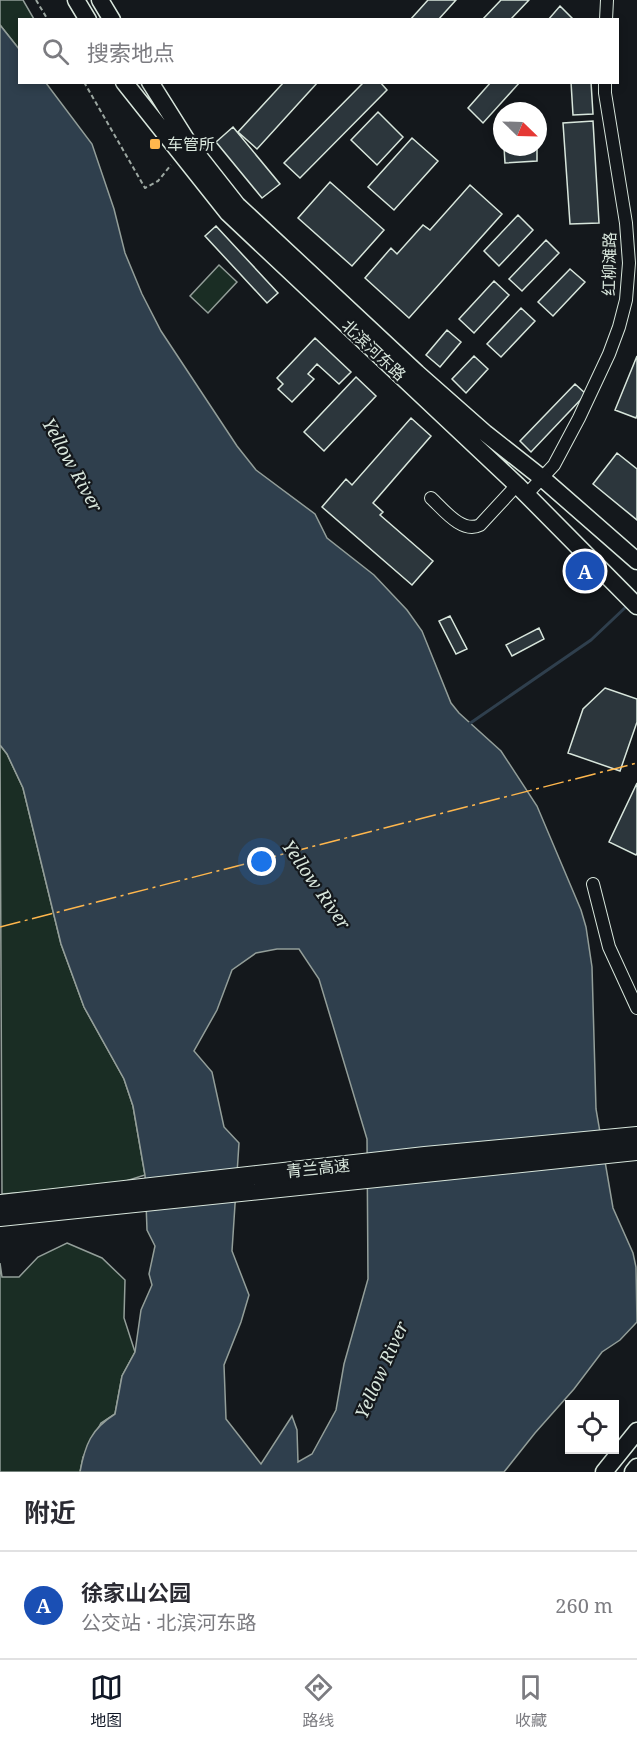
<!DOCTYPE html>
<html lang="zh">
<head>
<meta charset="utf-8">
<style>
	:root { --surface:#fff; --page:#f2f2f3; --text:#2b2b33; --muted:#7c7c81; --line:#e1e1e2; --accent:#111827 }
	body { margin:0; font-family:"Noto Serif","Noto Sans SC",serif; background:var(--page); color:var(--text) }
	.controls { position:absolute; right:18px; bottom:18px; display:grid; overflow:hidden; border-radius:0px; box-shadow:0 3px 9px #0003 }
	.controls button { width:54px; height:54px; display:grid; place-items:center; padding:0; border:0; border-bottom:2px solid var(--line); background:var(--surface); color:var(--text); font:30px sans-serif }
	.compass { position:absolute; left:493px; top:102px; width:54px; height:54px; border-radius:50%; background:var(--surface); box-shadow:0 3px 9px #0003; rotate:113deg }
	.you { position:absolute; left:262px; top:862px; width:21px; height:21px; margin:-15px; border:4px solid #fff; border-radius:50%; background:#1a73e8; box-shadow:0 0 0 9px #1a73e833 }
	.badge { display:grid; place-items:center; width:39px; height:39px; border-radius:50%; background:var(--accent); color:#fff; font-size:20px; font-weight:700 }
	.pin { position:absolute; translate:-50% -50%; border:3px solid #fff; box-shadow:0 2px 6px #0006 }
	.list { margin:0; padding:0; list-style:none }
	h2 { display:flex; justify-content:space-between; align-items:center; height:78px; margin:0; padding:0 24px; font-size:26px }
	h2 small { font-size:20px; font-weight:400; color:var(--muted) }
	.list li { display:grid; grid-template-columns:39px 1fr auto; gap:18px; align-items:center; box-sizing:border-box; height:108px; padding:0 24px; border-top:2px solid var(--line) }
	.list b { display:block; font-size:22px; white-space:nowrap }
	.list p { margin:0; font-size:20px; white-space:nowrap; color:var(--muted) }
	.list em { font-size:20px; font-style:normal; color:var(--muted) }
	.icon { flex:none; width:33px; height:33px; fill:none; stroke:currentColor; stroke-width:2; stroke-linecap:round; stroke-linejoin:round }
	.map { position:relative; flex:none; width:637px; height:1472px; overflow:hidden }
	.search { position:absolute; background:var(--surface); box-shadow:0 3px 9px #0003; left:18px; right:18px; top:18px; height:66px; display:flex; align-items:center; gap:15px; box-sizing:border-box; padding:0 21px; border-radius:0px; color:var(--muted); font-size:22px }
	.sheet { height:186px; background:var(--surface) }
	nav { display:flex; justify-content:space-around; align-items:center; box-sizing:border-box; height:84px; border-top:2px solid var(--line); background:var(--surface); font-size:16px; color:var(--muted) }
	nav a { display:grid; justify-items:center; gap:3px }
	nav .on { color:var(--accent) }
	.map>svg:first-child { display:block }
</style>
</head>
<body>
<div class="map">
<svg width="637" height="1472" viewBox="0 0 637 1472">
	<rect width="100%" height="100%" fill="#14181c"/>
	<path fill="#1a2d24" stroke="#939e99" stroke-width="1.5" d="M0,0H23L34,19L20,20L19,49L0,25Z
		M219,265L237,282L208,313L190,296Z
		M0,745L7,754L23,788L61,944L84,1007L124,1079L133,1106L145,1175L110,1186L2,1194Z
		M67,1243L102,1258L125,1280L124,1318L135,1352L122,1376L115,1414L101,1423L83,1457L80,1472H0V1263L2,1277H19L38,1257Z"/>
	<path fill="#2f3f4d" stroke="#939e99" stroke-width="1.5" fill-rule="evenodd" d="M0,25L19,49L20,82L46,83L92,144L114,209L125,253L142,294L161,331L237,446L256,470L315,514L327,538L374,575L407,610L422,631L451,703L459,713L501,751L537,806L581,910L586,927L592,967L596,1109L613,1208L633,1253L636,1267L637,1322L620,1340L602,1352L574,1389L535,1433L504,1472H80C85,1445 91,1429 115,1414L122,1376L135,1352L141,1310L152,1285L149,1274L155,1246L147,1230L145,1175L133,1106L124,1079L84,1007L61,944L23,788L7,754L0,745ZM277,949H299L319,979L367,1139L368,1279L344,1364L336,1410L312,1454L298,1462L297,1430L292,1416L261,1464L226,1419L224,1365L241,1322L249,1295L232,1251L239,1143L224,1127L212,1072L194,1051L217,1010L232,970L256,953Z"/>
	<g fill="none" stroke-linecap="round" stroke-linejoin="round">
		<path stroke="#2f3f4d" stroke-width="3" d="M469,724L591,640L629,604"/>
	</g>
	<path fill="#2c363c" stroke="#d8e6dc" stroke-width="1.5" d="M428,0H456L438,20H410Z
		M501,0H529L510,20H482Z
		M560,6L574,20H548Z
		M284,82H318L257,149L238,132Z
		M364,82H380L387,90L300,178L284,163Z
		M491,82H520L483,123L468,108Z
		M571,82H591L593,114L573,115Z
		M378,112L403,137L377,165L351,140Z
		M593,121L599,223L570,224L563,123Z
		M233,127L280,184L262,198L216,142Z
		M412,138L438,161L394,210L368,187Z
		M504,147H537V161L505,163Z
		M330,182L384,230L352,266L298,218Z
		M470,185L502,214L409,318L365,278L391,248L397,254L423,225L430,230Z
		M518,215L533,230L499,266L484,251Z
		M216,226L278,293L267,303L205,236Z
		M546,240L559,253L522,291L509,279Z
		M570,269L585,282L553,316L538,302Z
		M494,281L509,295L474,333L459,319Z
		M521,308L535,321L501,357L487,344Z
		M447,330L461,342L440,367L426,355Z
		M315,338L351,372L339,384L317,364L308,374L314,379L292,402L278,389L283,384L277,378Z
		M474,356L488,369L466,393L452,379Z
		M637,356V415L636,418L615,410Z
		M356,377L376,396L324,451L304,432Z
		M575,384L586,394L531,452L520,441Z
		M411,418L431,436L373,503L383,512L380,515L433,561L412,585L322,507L346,479L352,485Z
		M617,453L637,469V520L593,484Z
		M450,616L467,649L456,654L439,621Z
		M539,628L544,639L512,656L506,645Z
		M605,688L637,699V722L620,771L568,753L583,709Z
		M637,783V853L636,855L609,842Z"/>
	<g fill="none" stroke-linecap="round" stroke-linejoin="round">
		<g stroke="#d8e6dc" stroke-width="14">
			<path id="minor" d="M606,20L607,0
				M527,494L554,465L579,418L609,354L619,327L626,300L629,263L626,223L605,93V82
				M431,498C443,509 462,534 480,525L517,485
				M593,884L609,947L637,1008"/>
		</g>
		<g stroke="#d8e6dc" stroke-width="19">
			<path id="major" d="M76,0L88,20
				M100,0L112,20
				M124,82L228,213L517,485L637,606
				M150,82L189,144L237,205L417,373L485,433L542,478L637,561
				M604,1472L637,1431
				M633,1472L637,1467"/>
		</g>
		<g stroke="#d8e6dc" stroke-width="20">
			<path id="highway" d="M0,1204L425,1156L637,1136
				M0,1217L637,1151"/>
		</g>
		<path stroke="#9da8a2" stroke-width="2" stroke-dasharray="4.5 3" stroke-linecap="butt" d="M36,0L48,20
			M84,82L145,188L158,181L171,165"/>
		<use href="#minor" stroke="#14181c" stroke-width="12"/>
		<use href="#major" stroke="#14181c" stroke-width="16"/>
		<use href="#highway" stroke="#14181c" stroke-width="18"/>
		<path stroke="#ffb74d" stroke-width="1.5" stroke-dasharray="21 4.5 3 4.5" stroke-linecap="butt" d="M0,927L637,763"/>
	</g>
	<rect fill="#ffb74d" stroke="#14181c" stroke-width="2" x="149" y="138" width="12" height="12" rx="3"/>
	<g text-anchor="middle" stroke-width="4.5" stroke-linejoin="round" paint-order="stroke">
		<g font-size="16" fill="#d8e6dc" stroke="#14181c" text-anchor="start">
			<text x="167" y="150">车管所</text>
		</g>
		<g font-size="16" fill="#d8e6dc" stroke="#14181c">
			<text transform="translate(609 264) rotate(-89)" y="6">红柳滩路</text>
			<text transform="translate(374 350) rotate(43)" y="6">北滨河东路</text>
			<text transform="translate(318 1168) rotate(-6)" y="6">青兰高速</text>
		</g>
		<g font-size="18" font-style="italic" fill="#d8e6dc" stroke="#14181c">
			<text transform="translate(72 465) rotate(61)" y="6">Yellow River</text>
			<text transform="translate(316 885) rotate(55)" y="6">Yellow River</text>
			<text transform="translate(382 1370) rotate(-66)" y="6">Yellow River</text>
		</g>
	</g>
</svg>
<div class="controls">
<button><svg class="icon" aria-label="locate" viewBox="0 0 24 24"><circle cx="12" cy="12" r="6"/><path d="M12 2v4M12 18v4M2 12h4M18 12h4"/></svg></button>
</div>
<svg class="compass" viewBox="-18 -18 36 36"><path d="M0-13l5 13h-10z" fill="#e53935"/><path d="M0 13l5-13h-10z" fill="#7c7c81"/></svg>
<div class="you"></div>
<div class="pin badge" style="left:585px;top:571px;background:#1a4fb4">A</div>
<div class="search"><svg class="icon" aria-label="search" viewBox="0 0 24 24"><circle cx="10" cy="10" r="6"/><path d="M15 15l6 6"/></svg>搜索地点</div>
</div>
<section class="sheet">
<h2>附近<small></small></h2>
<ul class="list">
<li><span class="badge" style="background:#1a4fb4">A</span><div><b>徐家山公园</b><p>公交站 · 北滨河东路</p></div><em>260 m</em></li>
</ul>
</section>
<nav>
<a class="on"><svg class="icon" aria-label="map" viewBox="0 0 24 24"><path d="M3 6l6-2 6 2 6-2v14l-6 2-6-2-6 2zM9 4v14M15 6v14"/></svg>地图</a>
<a><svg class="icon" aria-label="directions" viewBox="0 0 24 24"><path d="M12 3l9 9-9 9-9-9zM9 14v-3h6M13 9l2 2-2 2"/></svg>路线</a>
<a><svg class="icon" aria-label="saved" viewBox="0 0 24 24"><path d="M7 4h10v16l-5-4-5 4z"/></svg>收藏</a>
</nav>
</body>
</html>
